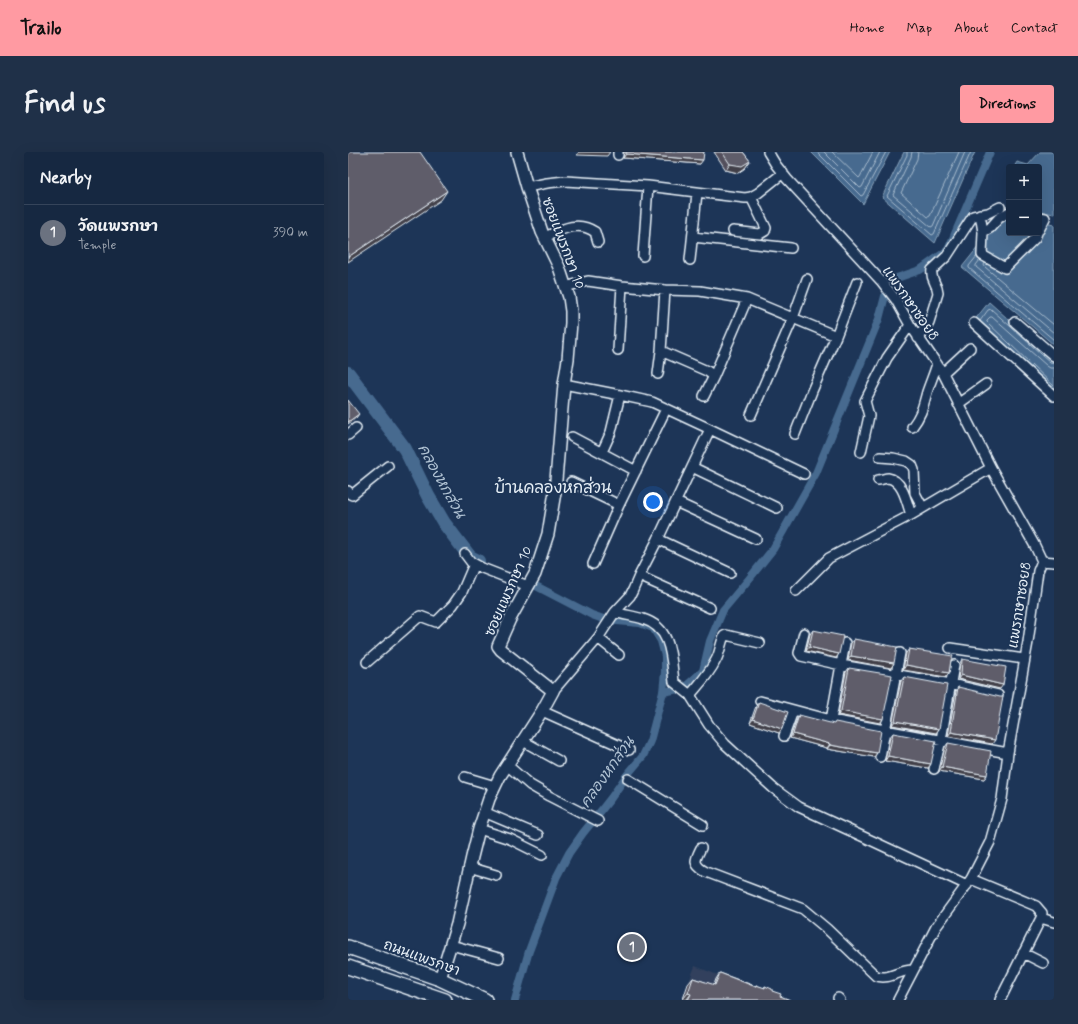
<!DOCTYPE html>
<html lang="en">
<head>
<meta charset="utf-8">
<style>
	:root { --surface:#162841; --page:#1f3048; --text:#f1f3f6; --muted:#9ea6b1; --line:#35445a; --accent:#ff9aa2 }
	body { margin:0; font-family:Mynerve,"Playpen Sans Thai",sans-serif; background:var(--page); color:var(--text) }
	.controls { position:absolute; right:12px; top:12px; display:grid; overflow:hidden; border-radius:4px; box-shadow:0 4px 16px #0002 }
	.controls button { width:36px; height:36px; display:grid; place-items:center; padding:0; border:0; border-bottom:1px solid var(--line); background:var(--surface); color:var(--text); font:20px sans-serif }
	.you { position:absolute; left:305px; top:350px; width:14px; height:14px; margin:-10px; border:3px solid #fff; border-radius:50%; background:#1a73e8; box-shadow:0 0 0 6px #1a73e833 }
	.badge { display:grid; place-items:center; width:26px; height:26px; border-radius:50%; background:var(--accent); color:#fff; font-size:13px; font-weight:700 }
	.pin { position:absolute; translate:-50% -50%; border:2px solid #fff; box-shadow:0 1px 4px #0006 }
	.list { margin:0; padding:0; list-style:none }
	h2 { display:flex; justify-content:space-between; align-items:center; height:52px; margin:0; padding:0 16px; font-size:17px }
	h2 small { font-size:13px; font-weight:400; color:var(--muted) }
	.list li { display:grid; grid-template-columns:26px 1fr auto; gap:12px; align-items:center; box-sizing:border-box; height:56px; padding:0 16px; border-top:1px solid var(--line) }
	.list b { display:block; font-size:15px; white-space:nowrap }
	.list p { margin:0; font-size:13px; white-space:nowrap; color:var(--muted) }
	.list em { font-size:13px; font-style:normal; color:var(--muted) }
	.map { position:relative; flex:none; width:706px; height:848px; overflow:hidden; border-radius:4px }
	header { display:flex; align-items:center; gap:24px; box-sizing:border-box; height:56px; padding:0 20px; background:var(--accent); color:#111 }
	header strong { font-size:19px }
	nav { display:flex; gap:22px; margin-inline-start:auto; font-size:14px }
	.intro { display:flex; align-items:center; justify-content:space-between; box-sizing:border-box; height:96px; padding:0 24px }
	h1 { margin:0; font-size:28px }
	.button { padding:10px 18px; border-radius:4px; background:var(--accent); color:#111; font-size:14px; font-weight:700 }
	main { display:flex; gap:24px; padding:0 24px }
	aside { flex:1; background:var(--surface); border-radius:4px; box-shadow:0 4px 16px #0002 }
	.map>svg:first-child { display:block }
</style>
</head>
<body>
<header>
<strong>Trailo</strong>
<nav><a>Home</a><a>Map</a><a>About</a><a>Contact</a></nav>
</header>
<div class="intro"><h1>Find us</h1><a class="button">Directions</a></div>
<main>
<aside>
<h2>Nearby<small></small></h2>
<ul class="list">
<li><span class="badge" style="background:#6b7280">1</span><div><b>วัดแพรกษา</b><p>Temple</p></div><em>390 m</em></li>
</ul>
</aside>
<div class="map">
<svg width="706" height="848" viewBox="0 0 706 848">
	<rect width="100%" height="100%" fill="#1d3557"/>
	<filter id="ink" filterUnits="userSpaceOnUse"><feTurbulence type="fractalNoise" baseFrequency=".025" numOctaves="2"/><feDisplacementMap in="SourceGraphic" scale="8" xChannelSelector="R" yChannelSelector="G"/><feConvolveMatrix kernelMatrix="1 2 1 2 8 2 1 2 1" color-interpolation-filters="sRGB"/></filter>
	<g filter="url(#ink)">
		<path fill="#31415d" d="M347,814L433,848H334Z"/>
		<path fill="#476b8f" stroke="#87a1b9" d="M463,0H542L515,52Z
			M556,0H627L587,91L534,45Z
			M692,0H706V62L691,59V15H666L669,10L680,13Z
			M655,64L661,65V81H691V70L706,73V193L614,115Z
			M641,150L706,208V246L625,170Z"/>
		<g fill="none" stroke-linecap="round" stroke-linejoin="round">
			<path stroke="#a8bbce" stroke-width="1" d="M469,0L513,44L515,43L538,0
				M476,0L512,36L514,35L532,0
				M484,0L511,26L512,25L525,0
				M559,0V3L539,44L584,83L586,82L623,0
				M564,0L563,5L545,43L583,75L585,74L617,0
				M570,0L569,7L553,41L580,65L582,64L611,0
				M629,104L621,114V116L706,188
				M632,108L628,113V115L706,181
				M637,111L636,113L637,115L706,173
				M632,169L640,158L643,157L702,210L706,211
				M706,216H702L699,214L644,165H642L639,168V170L706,234"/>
			<path stroke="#476b8f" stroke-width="8" d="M542,131L543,128L572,118L600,98L642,0
				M315,540L336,536L355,519L362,489L375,458L401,427L425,397L468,321L531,167L537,144
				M167,848L181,799L208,726L221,701L235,681L252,660L263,646L279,623L295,604L302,589L315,540L317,520V504L313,489L305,476L292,471L258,468L244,463L188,434"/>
			<path stroke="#476b8f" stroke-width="14" d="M0,221L57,297L80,344L96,371L122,405L130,409"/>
			<g stroke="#e8f1f8" stroke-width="12">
				<path id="minor" d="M420,0L428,13L439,27L534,130L548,148L562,173L595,221L643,316L687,394L694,409L690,419L680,490L660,601L654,647L642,690L623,727L588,775L550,848
					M270,3V0
					M179,35L199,31L217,29L300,34L397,46L403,45L410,41L435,21
					M632,62L635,80L634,103L657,116L687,86L689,81
					M691,65L697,66L691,78
					M385,79L412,82L417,79L418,76L403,45
					M635,80L642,76L651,66L661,60
					M197,85C214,77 230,68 247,80L250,90
					M345,85L443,96
					M295,104L300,34
					M342,108L349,41
					M217,135L232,131L240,129L274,134L317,138L352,139L399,147L488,184L509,130
					M317,138L313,199L359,219L366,224L399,147
					M667,170L706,204
					M626,171L706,244
					M570,186L581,170L590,141C589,130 582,128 584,118L599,104L625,64L640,61L652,55
					M270,198L274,134
					M595,221L622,196
					M310,222L313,199
					M216,232L272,243L304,250L362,277L456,322
					M356,244L366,224
					M610,252L638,232
					M403,263L445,166L459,127
					M564,275C574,262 575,254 579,240C582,231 586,222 589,212
					M362,277L310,387L291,424L285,438L282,444L267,460C276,463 286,464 295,467C324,476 323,505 326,530L342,543L361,573L377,592L425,636L451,655L518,686L619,733
					M447,282L464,239L488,184
					M0,283L8,276
					M224,285L288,319
					M254,300L263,280L272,243
					M513,300L521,264L517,249L539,206L562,173
					M532,305L545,306L558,309L564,313L566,318L567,341L575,356
					M344,315L429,356
					M530,328C533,328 537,326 540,326C555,328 559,351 563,363
					M223,330L271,353
					M0,339L2,342L4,343L40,314
					M328,350L408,387
					M310,387L382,421
					M117,402L123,410L134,416L180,434
					M694,409L706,410
					M245,412L271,353L318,257
					M291,424L362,456
					M448,439L481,406L563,363L643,316
					M456,481L451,501L453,504L493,513L603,532L650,543
					M250,486L271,503
					M602,496L676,507
					M19,510L72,464L88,470L105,453L114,440L126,412
					M205,539L250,486L267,460
					M342,543C353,530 362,521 369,506C372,499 373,491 376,484L378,483L412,491
					M412,549L483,568L660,601
					M194,559L281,598
					M483,568L497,491
					M436,584L445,559
					M175,589L211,609
					M532,605L552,501
					M159,613L182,633L201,644L250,669
					M586,617L593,588L606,513
					M117,625L147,634
					M280,627L355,673
					M136,660L190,683
					M131,677L162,687L194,703
					M353,696C347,708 344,712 358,720L455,757L479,777L528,824C543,828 550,818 565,818
					M121,715L148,723
					M623,727L688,754L694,761L693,766L652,848
					M693,766L706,770
					M103,793L151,806
					M675,801L695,811
					M490,846L492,848"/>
			</g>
			<g stroke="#e8f1f8" stroke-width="14">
				<path id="tertiary" d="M92,827L109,772L124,705L131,677L141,647L152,624L194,559L205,539L153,498L150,494L162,467L187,422L200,382L207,340L216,232L220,207L223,171V159L221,145L211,115L194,80L179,35L169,0"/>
			</g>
			<g stroke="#e8f1f8" stroke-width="16">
				<path id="secondary" d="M0,795L92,827L137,848
					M0,815L97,848"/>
			</g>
			<use href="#minor" stroke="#1d3557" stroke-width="9"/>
			<use href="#tertiary" stroke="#1d3557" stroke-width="11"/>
			<use href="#secondary" stroke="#1d3557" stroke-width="13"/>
		</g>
		<path fill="#52505b" stroke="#e8f1f8" d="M276,0H356L352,12L275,6Z
			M366,0H395L402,9L397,16L390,21L378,18Z
			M465,478L488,506L458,499L462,482Z
			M506,487L546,511L543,516L500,508L503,491Z
			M561,497L603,508L601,521L598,525L555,518L558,501Z
			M614,507L652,537L610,527L612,511Z
			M501,516L535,567L532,571L490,563L498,520Z
			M556,525L591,577L588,581L544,573L553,529Z
			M610,535L644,592L600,584L608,539Z
			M411,550L431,581L402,571L408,554Z
			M451,563L529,601L526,605L479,597V596L442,586L449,567Z
			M545,581L583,612L580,616L537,609L542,585Z
			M600,591L639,623L636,627L591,619L597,595Z
			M372,821L407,834L408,833L416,836L417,834L432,844L442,848H337L335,847L340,832L345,826L366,833L368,827Z"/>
		<path fill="#42414a" stroke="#e8f1f8" d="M231,0H262L259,4L229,3Z
			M278,2L355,8L352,12L275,6Z
			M402,9L397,16L390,21L378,18L382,12Z
			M99,39L93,48L0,110V105Z
			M11,262L8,266L0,272V270Z
			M461,495L491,502L488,506L458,499Z
			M503,504L546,511L543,516L500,508Z
			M558,513L601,521L598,525L555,518Z
			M613,523L655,533L652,537L610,527Z
			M493,559L535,567L532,571L490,563Z
			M405,567L434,577L431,581L402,571Z
			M547,569L591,577L588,581L544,573Z
			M603,580L647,588L644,592L600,584Z
			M445,582L482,592L479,596L442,586Z
			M482,593L529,601L526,605L479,597Z
			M540,604L583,612L580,616L537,609Z
			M594,615L639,623L636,627L591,619Z
			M340,841L343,842L338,848L335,847Z"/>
		<path fill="#5f5d6a" stroke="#e8f1f8" d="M0,0H72L99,39L0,105Z
			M278,0H356L355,8L278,2Z
			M374,0H395L402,9L394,14L382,12Z
			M0,248L11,262L0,270Z
			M465,478L495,484L491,502L461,495Z
			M506,487L549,495L546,511L503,504Z
			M561,497L605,504L603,508L601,521L558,513Z
			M614,507L658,515L655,533L613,523Z
			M501,516L544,523L535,567L493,559Z
			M556,525L599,533L591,577L547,569Z
			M610,535L652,545H655L647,588L603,580Z
			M411,550L440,560L434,577L405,567Z
			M451,563L486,572L487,570L533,579L529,601L482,593V592L445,582Z
			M545,581L588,589L583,612L540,604Z
			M600,591L643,599L639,623L594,615Z
			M372,821L408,835V833L417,836V834L424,837V839L433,842L432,844L442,848H340L343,842L340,841L345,826L367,833Z"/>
	</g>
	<g text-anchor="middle" stroke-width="4" stroke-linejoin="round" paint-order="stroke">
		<g font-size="14" fill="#e8f1f8" stroke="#1d3557">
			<text transform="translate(216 91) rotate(69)" y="5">ซอยแพรกษา 10</text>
			<text transform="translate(563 151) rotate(55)" y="5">แพรกษาซอย8</text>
			<text transform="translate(160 439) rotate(-66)" y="5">ซอยแพรกษา 10</text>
			<text transform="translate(671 453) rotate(-81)" y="5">แพรกษาซอย8</text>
			<text transform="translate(74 805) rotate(20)" y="5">ถนนแพรกษา</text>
		</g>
		<g font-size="15" font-style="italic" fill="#b0c2d3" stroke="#1d3557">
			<text transform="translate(94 329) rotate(61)" y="5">คลองหกส่วน</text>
			<text transform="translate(259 620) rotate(-55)" y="5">คลองหกส่วน</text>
		</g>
		<g font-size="16" fill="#e8f1f8" stroke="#1d3557">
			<text x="205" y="341">บ้านคลองหกส่วน</text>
		</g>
	</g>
</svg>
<div class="controls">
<button>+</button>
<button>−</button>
</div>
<div class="you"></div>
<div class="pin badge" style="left:284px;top:795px;background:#6b7280">1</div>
</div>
</main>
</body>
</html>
